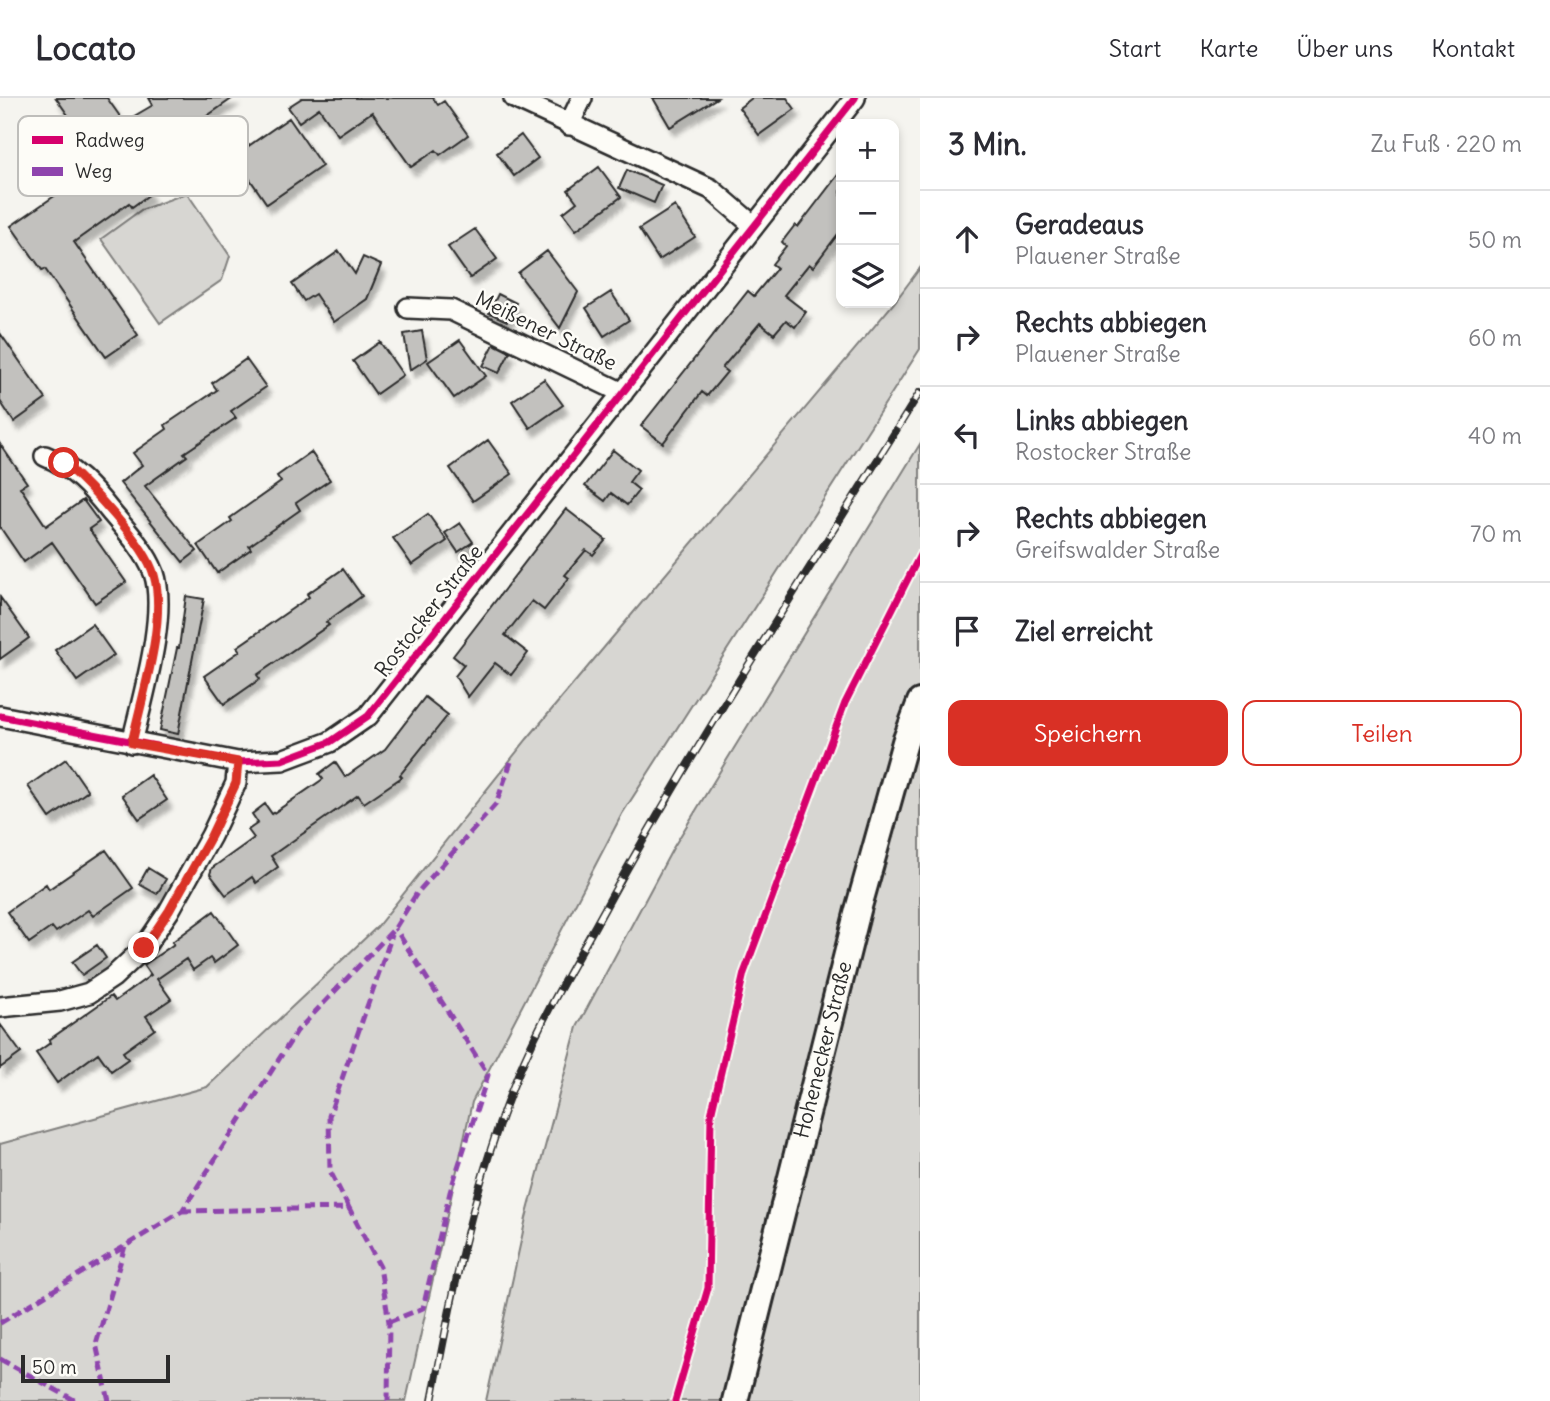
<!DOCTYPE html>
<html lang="de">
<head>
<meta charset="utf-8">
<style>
	:root { --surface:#fff; --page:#f7f7f7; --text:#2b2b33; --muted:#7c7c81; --line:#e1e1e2; --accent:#d93025 }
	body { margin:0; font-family:Delius,sans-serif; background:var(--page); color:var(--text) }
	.controls { position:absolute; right:21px; top:21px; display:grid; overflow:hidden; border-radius:14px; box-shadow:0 4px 10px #0003 }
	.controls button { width:63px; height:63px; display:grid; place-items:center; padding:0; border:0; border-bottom:2px solid var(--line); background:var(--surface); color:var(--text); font:35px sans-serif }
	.scale { position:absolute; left:21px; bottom:18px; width:149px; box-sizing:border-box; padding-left:7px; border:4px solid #2b2b2b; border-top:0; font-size:19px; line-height:24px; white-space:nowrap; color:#2b2b2b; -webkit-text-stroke:5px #fdfcf7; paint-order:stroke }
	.stop { position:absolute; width:21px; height:21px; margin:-16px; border:5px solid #d93025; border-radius:50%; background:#fff }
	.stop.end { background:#d93025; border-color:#fff; box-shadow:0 2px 7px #0008 }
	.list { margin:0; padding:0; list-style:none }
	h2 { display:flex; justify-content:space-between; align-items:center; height:91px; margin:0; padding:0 28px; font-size:30px }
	h2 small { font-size:23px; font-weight:400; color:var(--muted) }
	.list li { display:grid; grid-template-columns:46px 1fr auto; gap:21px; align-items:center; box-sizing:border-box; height:98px; padding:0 28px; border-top:2px solid var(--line) }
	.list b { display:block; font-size:26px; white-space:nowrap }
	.list p { margin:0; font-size:23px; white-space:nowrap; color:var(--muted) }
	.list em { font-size:23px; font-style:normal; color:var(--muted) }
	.actions { display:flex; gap:14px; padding:21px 28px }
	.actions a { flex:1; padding:16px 0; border:2px solid var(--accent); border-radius:14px; text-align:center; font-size:24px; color:var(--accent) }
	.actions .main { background:var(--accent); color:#fff }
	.icon { flex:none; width:38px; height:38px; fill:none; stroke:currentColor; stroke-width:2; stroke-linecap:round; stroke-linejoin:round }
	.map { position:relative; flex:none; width:920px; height:1303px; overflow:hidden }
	header { display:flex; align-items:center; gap:42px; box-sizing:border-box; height:98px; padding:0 35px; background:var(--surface); border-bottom:2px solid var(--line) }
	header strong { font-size:33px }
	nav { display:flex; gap:38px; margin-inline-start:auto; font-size:24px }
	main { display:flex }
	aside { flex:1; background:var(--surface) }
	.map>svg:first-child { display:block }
</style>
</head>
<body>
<header>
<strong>Locato</strong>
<nav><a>Start</a><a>Karte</a><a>Über uns</a><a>Kontakt</a></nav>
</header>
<main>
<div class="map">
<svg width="920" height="1303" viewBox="0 0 920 1303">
	<defs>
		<filter id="shadow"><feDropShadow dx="4.5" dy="8" stdDeviation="2" flood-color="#0004"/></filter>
	</defs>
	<rect width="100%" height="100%" fill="#f5f4ef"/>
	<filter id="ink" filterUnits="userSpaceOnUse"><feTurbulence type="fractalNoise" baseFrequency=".0143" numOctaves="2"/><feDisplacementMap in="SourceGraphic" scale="14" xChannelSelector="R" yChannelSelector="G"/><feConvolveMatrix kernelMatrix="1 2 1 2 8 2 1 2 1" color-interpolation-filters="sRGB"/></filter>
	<g filter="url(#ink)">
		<path fill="#d7d6d2" stroke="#81807e" stroke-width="2" d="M187,95L230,158L222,182L160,225L101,141L141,112Z
			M920,170V251L622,716L472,1004L406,1303H0V1046L207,989L377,829L527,641L894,205Z
			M920,346V1303H486L526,1120L577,929L673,750Z"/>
		<path fill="#c2c1be" stroke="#2b2b2b" stroke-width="2" filter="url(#shadow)" d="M56,0H107L124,24L153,7L149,0H233L132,70L150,96L132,109L129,105L74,144L138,237L106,259L45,171L42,172L11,128L66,90L63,85L98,60Z
			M302,0H433L438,7L444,3L468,37L440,57L436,52L411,69L372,14L338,37L319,10L299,24L288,9Z
			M653,0H717L670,29Z
			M752,0H787L795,11L759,37L739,10Z
			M289,20L322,68L267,106L234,58Z
			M521,37L538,60L514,78L497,55Z
			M599,69L621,99L576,132L563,115L577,104L568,92Z
			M627,72L662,87L654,105L619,90Z
			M841,73V132L813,169L809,166L784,197L806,214L795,229L786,222L774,236L760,225L722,270L727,274L707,298L702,294L663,345L641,328L748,193L754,198L777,170L772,166L786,148L782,144L795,127L798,129Z
			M675,108L695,139L659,162L639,131Z
			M475,131L497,161L470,180L448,149Z
			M339,153L355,176L363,159L381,167L367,201L334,224L315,196L304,203L292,186Z
			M547,153L578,194L560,230L518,175Z
			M611,194L629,222L604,238L586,210Z
			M498,196L516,205L507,223L489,215Z
			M422,233L427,261L410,272L404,236Z
			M0,235L46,301L14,324L0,303Z
			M460,242L486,278L454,300L428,264Z
			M380,244L403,277L376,296L353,263Z
			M494,246L510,254L499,275L483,268Z
			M246,261L266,289L231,313L236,320L184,355L187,358L145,388L197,453L183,464L120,385L142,367L133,355L167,331L165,327L217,292L212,285Z
			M544,281L563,307L530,330L512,303Z
			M488,342L512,376L473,403L450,370Z
			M0,346L27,385L20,389L46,428L83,402L99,424L89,431L126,484L95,505L52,444L24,464L0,429Z
			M613,352L638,372L629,384L639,392L627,407L611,395L605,403L585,388Z
			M311,354L330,382L296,405L300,412L249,448L251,451L217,475L198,447L232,423L230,420L281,384L277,378Z
			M566,411L606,442L593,457L586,452L565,477L569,480L544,512L532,503L505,537L528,555L511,577L495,565L468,599L455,578L464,567L453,558Z
			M428,416L447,443L412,467L393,440Z
			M460,425L473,444L458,454L445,435Z
			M343,471L362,498L326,524L329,527L257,577L260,581L224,606L204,578L240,553L237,549L309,499L307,496Z
			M186,498L204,501L178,636L160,632L177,550H179Z
			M0,499L29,540L0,561Z
			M92,526L114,557L77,583L55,552Z
			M425,599L448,617L400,677L402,679L364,705L358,697L271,758L278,769L256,785L252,779L226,797L210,776L212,770L254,740L248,732L258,725L252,716L265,706L272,716L323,681L319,676L335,664L345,679L385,651Z
			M66,661L88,693L50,720L28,688Z
			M150,677L167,702L139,721L122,697Z
			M106,752L133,790L93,818L88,812L56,834L52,829L29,845L7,814L46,786L49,791Z
			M148,770L166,781L157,796L139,786Z
			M214,813L238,847L214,865L210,860L193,872L186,861L157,881L171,901L146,918L155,931L123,954L128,961L111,973L98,955L57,985L36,955L50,945L49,942L111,898L115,903L151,877L144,867L174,846L172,844Z
			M97,847L106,860L82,877L72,864Z
			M0,926L21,955L0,970Z"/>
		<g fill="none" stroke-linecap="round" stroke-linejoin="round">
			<g stroke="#2b2b2b" stroke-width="24">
				<path id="minor" d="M514,0L711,91L754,128
					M569,27L582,0
					M408,210L451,212L623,295
					M45,358C73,369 92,390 110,413C125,431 145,452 154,475C168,516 142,601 132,645
					M0,618L238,664L282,662L330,644L368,618L855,0
					M0,909L60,903L89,895L113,879L144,850L169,813L211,738L236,685L238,664"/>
			</g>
			<g stroke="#2b2b2b" stroke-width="30">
				<g id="tertiary">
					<path id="s1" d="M735,1303L858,812L905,644L920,604"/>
				</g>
			</g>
			<use href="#minor" stroke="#fdfcf7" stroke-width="19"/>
			<use href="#tertiary" stroke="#fdfcf7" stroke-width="24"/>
			<g stroke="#2b2b2b" stroke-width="8">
				<path id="rail" d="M432,1303C453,1191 475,1080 519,974C544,915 578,860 609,803C705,629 815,463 920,294"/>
			</g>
			<use href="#rail" stroke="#fdfcf7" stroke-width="5" stroke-dasharray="16" stroke-linecap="butt"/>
			<path stroke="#8e44ad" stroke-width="5" stroke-dasharray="10 5" stroke-linecap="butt" d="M349,1110L330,1073L329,1018L392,837
				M182,1113L349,1110L380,1169L389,1224L388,1303
				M389,1224L423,1210L450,1094L488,977L395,830
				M0,1225L182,1113L297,933L395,830L417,795L496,706L511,664
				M0,1261L76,1303
				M109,1303L96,1246L125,1148"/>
			<g stroke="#fdfcf7" stroke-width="11">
				<path id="cycleway" d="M0,618L238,664L282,662L330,644L368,618L855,0
					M675,1303L708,1190L711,1017L744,875L845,605L920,457"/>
			</g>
			<use href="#cycleway" stroke="#d6006c" stroke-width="7"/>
		</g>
	</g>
	<g fill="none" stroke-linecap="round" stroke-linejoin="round" filter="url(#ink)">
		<path stroke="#d93025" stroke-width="9" d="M64,365C89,388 145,445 154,477C167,522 142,598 132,645L238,664L236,685L211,738L169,813L144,850"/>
	</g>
	<g text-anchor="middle" stroke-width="5" stroke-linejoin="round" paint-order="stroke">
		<g font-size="21" fill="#2b2b2b" stroke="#fdfcf7">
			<text transform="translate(546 233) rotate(26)" y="7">Meißener Straße</text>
			<text transform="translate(429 513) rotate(-52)" y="7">Rostocker Straße</text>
			<text dy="7" stroke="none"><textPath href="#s1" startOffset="362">Hohenecker Straße</textPath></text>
		</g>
	</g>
	<rect x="18" y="18" width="230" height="80" rx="10" fill="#fdfcf7" stroke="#bebdba" stroke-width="2"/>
	<rect x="32" y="38" width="31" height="8" fill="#d6006c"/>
	<rect x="32" y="69" width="31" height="9" fill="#8e44ad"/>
	<g font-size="19" fill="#2b2b2b">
		<text x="75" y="49">Radweg</text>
		<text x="75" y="80">Weg</text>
	</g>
</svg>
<div class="controls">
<button>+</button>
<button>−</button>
<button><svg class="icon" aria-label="layers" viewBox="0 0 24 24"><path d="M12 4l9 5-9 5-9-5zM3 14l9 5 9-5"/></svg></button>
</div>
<div class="scale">50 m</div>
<div class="stop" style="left:64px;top:365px"></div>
<div class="stop end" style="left:144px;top:850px"></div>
</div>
<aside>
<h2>3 Min.<small>Zu Fuß · 220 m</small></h2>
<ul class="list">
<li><svg class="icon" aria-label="ahead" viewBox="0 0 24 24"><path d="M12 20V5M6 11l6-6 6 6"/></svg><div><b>Geradeaus</b><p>Plauener Straße</p></div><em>50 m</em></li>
<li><svg class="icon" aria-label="right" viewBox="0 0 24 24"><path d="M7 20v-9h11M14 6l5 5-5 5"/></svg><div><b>Rechts abbiegen</b><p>Plauener Straße</p></div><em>60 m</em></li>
<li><svg class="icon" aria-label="left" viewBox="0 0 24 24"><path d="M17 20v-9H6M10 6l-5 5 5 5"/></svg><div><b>Links abbiegen</b><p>Rostocker Straße</p></div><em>40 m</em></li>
<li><svg class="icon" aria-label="right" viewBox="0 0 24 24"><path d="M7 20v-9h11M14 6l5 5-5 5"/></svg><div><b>Rechts abbiegen</b><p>Greifswalder Straße</p></div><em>70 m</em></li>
<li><svg class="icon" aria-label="arrive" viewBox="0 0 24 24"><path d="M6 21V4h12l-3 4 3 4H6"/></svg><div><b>Ziel erreicht</b></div></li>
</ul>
<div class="actions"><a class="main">Speichern</a><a>Teilen</a></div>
</aside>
</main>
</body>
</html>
